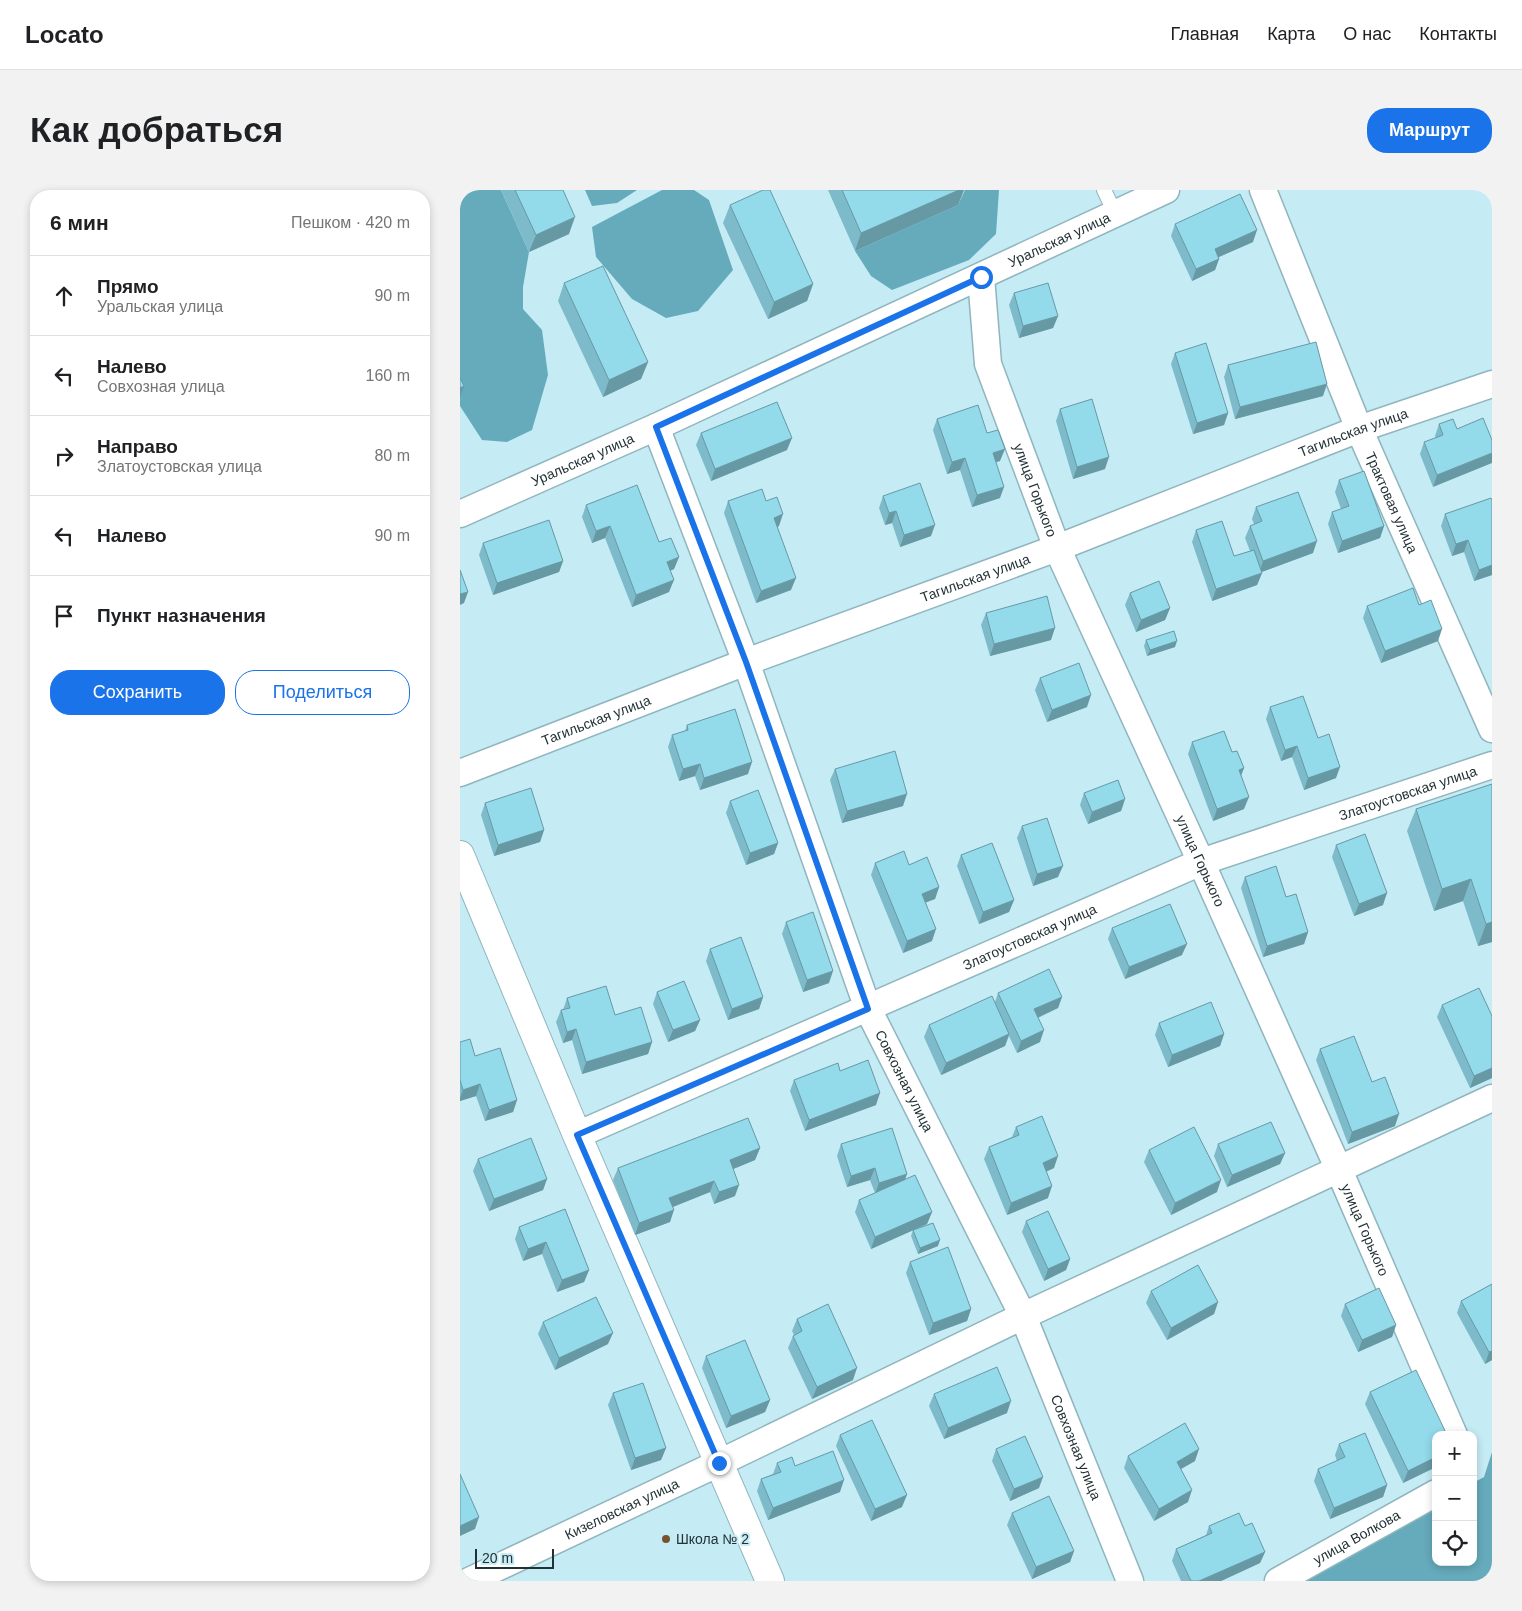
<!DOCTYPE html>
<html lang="ru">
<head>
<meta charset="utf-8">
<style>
	:root { --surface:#fff; --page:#f2f2f2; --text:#202124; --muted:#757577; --line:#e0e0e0; --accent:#1a73e8 }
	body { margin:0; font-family:Helvetica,sans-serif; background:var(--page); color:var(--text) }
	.controls { position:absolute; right:15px; bottom:15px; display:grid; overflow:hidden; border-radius:10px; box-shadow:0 2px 8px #0003 }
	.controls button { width:45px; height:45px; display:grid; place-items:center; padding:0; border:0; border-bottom:1px solid var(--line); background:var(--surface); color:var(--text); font:25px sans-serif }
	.scale { position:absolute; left:15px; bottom:12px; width:79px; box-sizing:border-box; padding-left:5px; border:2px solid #233135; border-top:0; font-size:14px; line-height:18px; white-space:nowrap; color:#233135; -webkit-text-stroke:4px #c5ebf5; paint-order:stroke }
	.stop { position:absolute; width:15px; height:15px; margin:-11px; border:4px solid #1a73e8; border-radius:50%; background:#fff }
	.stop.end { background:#1a73e8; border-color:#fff; box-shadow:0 1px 5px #0008 }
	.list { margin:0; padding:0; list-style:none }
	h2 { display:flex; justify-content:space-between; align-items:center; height:65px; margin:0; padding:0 20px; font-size:21px }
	h2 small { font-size:16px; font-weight:400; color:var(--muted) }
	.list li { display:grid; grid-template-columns:32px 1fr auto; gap:15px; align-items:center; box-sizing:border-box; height:80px; padding:0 20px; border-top:1px solid var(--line) }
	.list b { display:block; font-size:19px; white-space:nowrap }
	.list p { margin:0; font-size:16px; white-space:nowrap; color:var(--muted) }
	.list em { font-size:16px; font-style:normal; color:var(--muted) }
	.actions { display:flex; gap:10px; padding:15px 20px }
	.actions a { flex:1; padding:11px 0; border:1px solid var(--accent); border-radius:20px; text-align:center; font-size:18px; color:var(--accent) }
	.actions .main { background:var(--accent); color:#fff }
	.icon { flex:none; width:28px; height:28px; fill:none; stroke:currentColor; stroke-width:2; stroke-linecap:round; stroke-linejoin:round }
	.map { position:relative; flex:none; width:1032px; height:1391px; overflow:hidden; border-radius:20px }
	header { display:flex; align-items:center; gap:30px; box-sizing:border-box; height:70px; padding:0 25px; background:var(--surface); border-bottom:1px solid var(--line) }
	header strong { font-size:24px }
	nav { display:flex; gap:28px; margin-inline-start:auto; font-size:18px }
	.intro { display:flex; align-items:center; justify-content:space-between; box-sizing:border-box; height:120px; padding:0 30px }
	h1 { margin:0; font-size:35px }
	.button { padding:12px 22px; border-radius:20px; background:var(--accent); color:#fff; font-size:18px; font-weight:700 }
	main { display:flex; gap:30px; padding:0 30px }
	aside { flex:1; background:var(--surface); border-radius:20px; box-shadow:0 2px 8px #0003 }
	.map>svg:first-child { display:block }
</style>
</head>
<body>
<header>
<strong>Locato</strong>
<nav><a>Главная</a><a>Карта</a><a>О нас</a><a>Контакты</a></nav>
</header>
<div class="intro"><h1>Как добраться</h1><a class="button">Маршрут</a></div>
<main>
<aside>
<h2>6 мин<small>Пешком · 420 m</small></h2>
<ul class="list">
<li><svg class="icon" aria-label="ahead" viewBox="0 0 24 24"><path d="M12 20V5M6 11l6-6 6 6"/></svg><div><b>Прямо</b><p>Уральская улица</p></div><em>90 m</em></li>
<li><svg class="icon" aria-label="left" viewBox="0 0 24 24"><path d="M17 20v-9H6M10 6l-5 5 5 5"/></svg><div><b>Налево</b><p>Совхозная улица</p></div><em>160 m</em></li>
<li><svg class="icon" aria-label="right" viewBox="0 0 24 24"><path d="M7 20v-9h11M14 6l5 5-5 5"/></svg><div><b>Направо</b><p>Златоустовская улица</p></div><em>80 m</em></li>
<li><svg class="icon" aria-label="left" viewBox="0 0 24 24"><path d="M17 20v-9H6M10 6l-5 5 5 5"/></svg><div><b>Налево</b></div><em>90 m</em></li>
<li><svg class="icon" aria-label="arrive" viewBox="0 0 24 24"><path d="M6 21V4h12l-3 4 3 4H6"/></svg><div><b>Пункт назначения</b></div></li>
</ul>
<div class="actions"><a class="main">Сохранить</a><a>Поделиться</a></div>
</aside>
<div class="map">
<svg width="1032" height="1391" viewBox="0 0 1032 1391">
	<rect width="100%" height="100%" fill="#c5ebf5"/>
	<path fill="#65abbc" d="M0,0H41L69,62L63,97V119L82,140L88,185L72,240L47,252L22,250L0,216Z
		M125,0H177L157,13L132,16Z
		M202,0H234L249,10L273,80L238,121L206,128L172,109L136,67L132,37Z
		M505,0H539L536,44L509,70L432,100L411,86L395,61L498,15Z
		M1032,1262V1391H844L976,1315V1372H1013V1293L1024,1287Z"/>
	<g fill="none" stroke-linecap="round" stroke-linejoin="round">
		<g stroke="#90b5bf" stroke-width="16">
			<path id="lane" d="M644,0L655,23"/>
		</g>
		<g stroke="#90b5bf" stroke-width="29">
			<g id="street">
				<path id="s1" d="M803,0L899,239L1032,539"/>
				<path id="s2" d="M521,87L528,174L597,358L741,672L879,980L994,1245"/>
				<path id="s3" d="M196,237L286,472L408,819L563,1126L670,1391"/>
				<path id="s4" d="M0,324L196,237L706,0"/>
				<path id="s5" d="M0,583L286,472L597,358L899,239L1032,194"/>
				<path id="s6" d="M117,945L741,672L1032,575"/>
				<path id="s7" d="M9,1391L259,1273L563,1126L1032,908"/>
				<path id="s8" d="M818,1391L976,1303"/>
			</g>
		</g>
		<g stroke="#90b5bf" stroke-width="30">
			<path id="secondary" d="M0,665L117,945L310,1391"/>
		</g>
		<use href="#lane" stroke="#fff" stroke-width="14"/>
		<use href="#street" stroke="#fff" stroke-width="26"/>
		<use href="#secondary" stroke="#fff" stroke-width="28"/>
	</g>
	<path fill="#7ebbca" d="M41,0H103L109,44L69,62Z
		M368,0H504L498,15L395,61Z
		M270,15L353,94L347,111L308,129L263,33Z
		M715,34L793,52L758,67L759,69L755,80L732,91L711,46Z
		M104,93L188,172L181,189L143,207L98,111Z
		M554,103L598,126L593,138L559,148L549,115Z
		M715,163L768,223L764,235L733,244L711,174Z
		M768,175L863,206L775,229L764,187Z
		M600,219L645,279L613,289L596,231Z
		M477,229L527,243L540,271L536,272L540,308L512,317L500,280L487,284L473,240Z
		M979,234L997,239L973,297L960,264L964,252L976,248L975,246Z
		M241,243L327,260L251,291L236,255Z
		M879,290L924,336L920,348L878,363L868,334L872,322L881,319L875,302Z
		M423,306L471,346L440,357L432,333L425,335L419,318Z
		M1031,308L1032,385L1014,391L1004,362L992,366L981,336L985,324Z
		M268,311H306L319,336L317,337L331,400L296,413L264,323Z
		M126,315L219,367L214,379L210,381L209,402L172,417L145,348L132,353L122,327Z
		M796,317L853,363L801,382L802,383L797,395L752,411L732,352L736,340L774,366L790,361L785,348L790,336L794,334L792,329Z
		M23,353L103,371L99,382L33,405L19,365Z
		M670,403L710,418L705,430L676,442L665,415Z
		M959,415L978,451L921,473L903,428L907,416Z
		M526,423L591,450L530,466L521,435Z
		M686,450L715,457L687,466L684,456Z
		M580,488L627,517L587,532L575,500Z
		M810,517L858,548L876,588L844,600L832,567L821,571L806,529Z
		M227,535L288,584L240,600L235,586L219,591L208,557L212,545L225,541Z
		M732,552L772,562L784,578L781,586L784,619L753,631L728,564Z
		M375,579L443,616L382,633L370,590Z
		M1032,594V752L1018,756L1003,711L974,721L947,641L956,619Z
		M624,603L665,609L661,621L628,634L620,615Z
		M270,611L318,653L314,664L286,675L266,623Z
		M25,613L84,640L80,652L34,666L21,625Z
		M562,636L598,687L573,696L557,648Z
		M876,655L923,715L894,726L872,667Z
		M501,665L554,710L549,722L519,734L497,676Z
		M415,673L449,675L479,697L475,709L465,712L472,751L443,763L411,685Z
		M785,687L826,707L848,742L844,754L803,767L781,698Z
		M326,732L369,793L343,802L322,744Z
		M652,738L722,765L665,789L648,749Z
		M250,759L303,807L299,819L268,830L246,771Z
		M197,802L240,830L235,841L208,852L193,814Z
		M538,803L602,807L598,818L578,828L580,852L557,863L549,846L545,856L481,885L464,847L469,835L535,812Z
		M107,808L155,825L192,852L188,864L122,884L112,850L103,853L96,832L101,820H103Z
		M982,815L1032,826V888L1010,898L977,827Z
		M699,833L764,844L760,856L708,877L695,845Z
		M0,852L15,866L57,910L53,922L25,931L16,906L0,911Z
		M860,859L935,936L888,954L856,870Z
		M334,890L416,915L345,941L330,901Z
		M556,937L594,978L586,982L588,1008L547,1025L524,969L529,957L552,947Z
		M381,954L445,990L472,1022L467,1034L411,1059L395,1022L399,1010L415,1003L410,990L387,997L377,966Z
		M758,954L825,963L820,974L767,997L754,966Z
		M300,958L295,970L273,979L275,1006L254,1014L250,1002L213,1017L210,1032L175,1045L153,990L158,978Z
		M689,960L757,1002L711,1025L684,972Z
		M18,969L87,989L83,1000L29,1021L13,981Z
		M105,1019L129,1080L124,1092L97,1102L82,1064L63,1071L55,1049L59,1037Z
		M566,1031L610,1069L606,1080L584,1091L562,1042Z
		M453,1040L478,1056L458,1064L451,1046Z
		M450,1072L511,1119L507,1131L469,1145L446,1083Z
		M1032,1094V1170L1025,1174L997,1123L1001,1111Z
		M691,1101L758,1112L754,1124L707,1150L686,1113Z
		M885,1114L936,1135L932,1147L898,1162L881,1126Z
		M337,1129L393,1190L352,1209L328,1158L333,1146L334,1145L332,1141Z
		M83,1132L148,1154L95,1180L78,1144Z
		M246,1166L310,1210L305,1222L266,1238L242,1178Z
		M910,1202L976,1245V1277L943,1293L905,1214Z
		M153,1203L206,1258L201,1270L171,1280L148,1215Z
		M474,1204L547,1223L484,1249L469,1216Z
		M380,1245L442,1317L411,1331L376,1256Z
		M879,1254L927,1295L923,1307L870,1329L854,1291L858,1279L877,1271L875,1265Z
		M536,1259L579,1298L550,1311L532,1271Z
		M668,1266L735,1271L721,1279L728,1312L694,1331L664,1278Z
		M317,1273L335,1276L380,1302L308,1330L297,1301L301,1289L313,1284Z
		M552,1323L614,1361L610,1372L572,1389L547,1335Z
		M749,1336H785L805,1362L800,1373L761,1391H721L712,1371L716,1359L746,1345Z"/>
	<path fill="#6799a4" d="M499,0H504L498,15L395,61L401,43Z
		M115,27L109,44L69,62L76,45Z
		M797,40L793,52L750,71L755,59Z
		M759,69L755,80L732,91L736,79Z
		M353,94L347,111L308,129L314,112Z
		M598,126L593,138L559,148L563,136Z
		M188,172L181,189L143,207L149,190Z
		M867,194L863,206L775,229L780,217Z
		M4,196L0,207V198Z
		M768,223L764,235L733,244L737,233Z
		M332,248L327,260L251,291L255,279Z
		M545,259L540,271L529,274L533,263Z
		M1032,263V273L973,297L977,285Z
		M649,267L645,279L613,289L617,277Z
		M505,268L500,280L487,284L492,272Z
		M544,297L540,308L512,317L517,305Z
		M436,321L432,333L425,335L429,323Z
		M323,324L319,336L310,340L314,328Z
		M475,335L471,346L440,357L444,345Z
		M150,336L145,348L132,353L136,341Z
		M924,336L920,348L878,363L882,351Z
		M1008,350L1004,362L992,366L996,354Z
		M857,351L853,363L799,383L803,371Z
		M219,367L214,379L202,384L207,372Z
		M103,371L99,382L33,405L37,393Z
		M1032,375V385L1014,391L1019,380Z
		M802,383L797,395L752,411L756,399Z
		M336,388L331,400L296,413L301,401Z
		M214,390L209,402L172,417L176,405Z
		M8,402L4,413L0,415V404Z
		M710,418L705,430L676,442L681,430Z
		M595,438L591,450L530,466L534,454Z
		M982,439L978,451L921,473L925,461Z
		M717,451L715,457L687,466L690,460Z
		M631,505L627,517L587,532L592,520Z
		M837,556L832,567L821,571L825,560Z
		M292,572L288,584L240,600L244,588Z
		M240,574L235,586L219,591L223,579Z
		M880,577L876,588L844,600L848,588Z
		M784,578L779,590V580Z
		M447,604L443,616L382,633L387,621Z
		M789,607L784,619L753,631L757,619Z
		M665,609L661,621L628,634L632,622Z
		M84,640L80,652L34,666L38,655Z
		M318,653L314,664L286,675L290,663Z
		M603,676L598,687L573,696L577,684Z
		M1011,689L1003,711L974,721L982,699Z
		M479,697L475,709L457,716L462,704Z
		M927,703L923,715L894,726L899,714Z
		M554,710L549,722L519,734L523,722Z
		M1032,732V752L1018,756L1026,734Z
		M476,739L472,751L443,763L447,751Z
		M848,742L844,754L803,767L807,756Z
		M727,754L722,765L665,789L669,777Z
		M373,781L369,793L343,802L347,790Z
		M303,807L299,819L268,830L272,819Z
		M602,807L598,818L570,831L574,819Z
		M240,830L235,841L208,852L213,840Z
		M116,839L112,850L103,853L107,842Z
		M584,840L580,852L557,863L561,851Z
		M549,844L545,856L481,885L486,873Z
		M764,844L760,856L708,877L712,865Z
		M192,852L188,864L122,884L126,872Z
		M1032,878V888L1010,898L1014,886Z
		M20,894L16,906L0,911V908L3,900Z
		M420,903L416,915L345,941L349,930Z
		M57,910L53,922L25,931L29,920Z
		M939,924L935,936L888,954L892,942Z
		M300,958L295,970L266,982L270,970Z
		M825,963L820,974L767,997L772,985Z
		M598,966L594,978L578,985L583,973Z
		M415,978L410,990L387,997L391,986Z
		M447,984L443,996L415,1004L419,993Z
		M87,989L83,1000L29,1021L34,1009Z
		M761,990L757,1002L711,1025L715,1013Z
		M254,991L250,1002L205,1020L209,1008Z
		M279,995L275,1006L254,1014L259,1002Z
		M592,996L588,1008L547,1025L551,1013Z
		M214,1020L210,1032L175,1045L179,1033Z
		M472,1022L467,1034L411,1059L415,1047Z
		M480,1050L478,1056L458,1064L460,1058Z
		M86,1052L82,1064L63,1071L68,1059Z
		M610,1069L606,1080L584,1091L588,1079Z
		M129,1080L124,1092L97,1102L102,1090Z
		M758,1112L754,1124L707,1150L711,1138Z
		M511,1119L507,1131L469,1145L473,1133Z
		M936,1135L932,1147L898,1162L902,1150Z
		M153,1143L148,1154L95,1180L99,1168Z
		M1032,1161V1170L1025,1174L1029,1162Z
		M397,1178L393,1190L352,1209L357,1197Z
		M310,1210L305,1222L266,1238L271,1226Z
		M551,1211L547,1223L484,1249L488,1238Z
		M206,1258L201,1270L171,1280L175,1268Z
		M739,1259L735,1271L712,1284L717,1272Z
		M976,1267V1277L943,1293L948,1281Z
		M583,1287L579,1298L550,1311L554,1299Z
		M384,1290L380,1302L308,1330L313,1318Z
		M927,1295L923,1307L870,1329L874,1318Z
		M732,1300L728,1312L694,1331L699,1319Z
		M447,1305L442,1317L411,1331L415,1319Z
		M19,1327L15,1339L0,1346V1336Z
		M614,1361L610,1372L572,1389L576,1377Z
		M805,1362L800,1373L761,1391H739Z"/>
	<path fill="#93daeb" stroke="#6799a4" d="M55,0H103L115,27L76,45Z
		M303,0H310L353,94L314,112L270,15Z
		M382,0H499L401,43Z
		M780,4L797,40L755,59L759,69L736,79L715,34Z
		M143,76L188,172L149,190L104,93Z
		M588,93L598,126L563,136L554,103Z
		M856,152L867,194L780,217L768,175Z
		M746,153L768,223L737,233L715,163Z
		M0,188L4,196L0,198Z
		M632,209L649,267L617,277L600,219Z
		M317,212L332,248L255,279L241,243Z
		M518,215L527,243L538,240L545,259L533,263L544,297L517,305L505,268L492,272L477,229Z
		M1023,228L1032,250V263L977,285L964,252L983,245L979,234L993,229L997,239Z
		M904,281L924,336L882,351L872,322L889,316L879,290Z
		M460,293L475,335L444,345L436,321L429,323L423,306Z
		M177,295L199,352L211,348L219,367L207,372L214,390L176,405L150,336L136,341L126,315Z
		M302,299L306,311L317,307L323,324L314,328L336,388L301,401L268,311Z
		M838,302L857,351L803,371L790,336L802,331L796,317Z
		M1031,308L1032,310V375L1019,380L1008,350L996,354L985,324Z
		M89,330L103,371L37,393L23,353Z
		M762,331L774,366L794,360L802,383L756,399L736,340Z
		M0,380L8,402L0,404Z
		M699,391L710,418L681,430L670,403Z
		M953,398L959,415L971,410L982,439L925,461L907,416Z
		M587,406L595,438L534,454L526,423Z
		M714,441L717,451L690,460L686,450Z
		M619,473L631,505L592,520L580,488Z
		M843,506L858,548L869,544L880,577L848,588L837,556L825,560L810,517Z
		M275,519L292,572L244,588L240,574L223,579L212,545L228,540L227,535Z
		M764,541L772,562L777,561L784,578L779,580L789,607L757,619L732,552Z
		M435,561L447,604L387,621L375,579Z
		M658,590L665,609L632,622L624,603Z
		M1032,594V732L1026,734L1011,689L982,699L956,619Z
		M71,598L84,640L38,655L25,613Z
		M298,600L318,653L290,663L270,611Z
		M587,628L603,676L577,684L562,636Z
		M905,644L927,703L899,714L876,655Z
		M532,653L554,710L523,722L501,665Z
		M444,661L449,675L467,667L479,697L462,704L476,739L447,751L415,673Z
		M816,676L826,707L836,704L848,742L807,756L785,687Z
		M710,714L727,754L669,777L652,738Z
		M353,722L373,781L347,790L326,732Z
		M281,747L303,807L272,819L250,759Z
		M589,779L602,807L574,819L584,840L561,851L538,803Z
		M224,791L240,830L213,840L197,802Z
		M146,796L155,825L181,817L192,852L126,872L116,839L107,842L101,820L110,818L107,808Z
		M1019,798L1032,826V878L1014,886L982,815Z
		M532,806L549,844L486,873L469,835Z
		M751,812L764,844L712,865L699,833Z
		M894,846L912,892L925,887L939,924L892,942L860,859Z
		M10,849L15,866L40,858L57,910L29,920L20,894L3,900L0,890V852Z
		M408,870L420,903L349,930L334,890L378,873L380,881Z
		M582,926L598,966L583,973L592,996L551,1013L529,957L559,945L556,937Z
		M288,928L300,958L270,970L279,995L259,1002L254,991L209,1008L214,1020L179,1033L158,978Z
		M811,932L825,963L772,985L758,954Z
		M734,937L761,990L715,1013L689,960Z
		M432,938L447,984L419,993L415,978L391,986L381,954Z
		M71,948L87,989L34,1009L18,969Z
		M455,985L472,1022L415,1047L399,1010Z
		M105,1019L129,1080L102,1090L86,1052L68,1059L59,1037Z
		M588,1021L610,1069L588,1079L566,1031Z
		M473,1033L480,1050L460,1058L453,1040Z
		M488,1057L511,1119L473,1133L450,1072Z
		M738,1075L758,1112L711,1138L691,1101Z
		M1032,1094V1161L1029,1162L1001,1111Z
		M919,1098L936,1135L902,1150L885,1114Z
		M136,1107L153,1143L99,1168L83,1132Z
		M368,1114L397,1178L357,1197L333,1146L342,1141L337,1129Z
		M285,1150L310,1210L271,1226L246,1166Z
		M537,1177L551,1211L488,1238L474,1204Z
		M956,1180L987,1245H976V1267L948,1281L910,1202Z
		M183,1193L206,1258L175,1268L153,1203Z
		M412,1230L447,1305L415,1319L380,1245Z
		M725,1233L739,1259L717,1272L732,1300L699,1319L668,1266Z
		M905,1243L927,1295L874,1318L858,1279L885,1267L879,1254Z
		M565,1246L583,1287L554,1299L536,1259Z
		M373,1261L384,1290L313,1318L301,1289L321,1282L317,1273L332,1267L335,1276Z
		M0,1284L19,1327L0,1336Z
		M589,1306L614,1361L576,1377L552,1323Z
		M779,1323L785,1336L792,1333L805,1362L739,1391H731L716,1359L752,1343L749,1336Z"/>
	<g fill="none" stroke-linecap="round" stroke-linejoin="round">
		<path stroke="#1a73e8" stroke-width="6" d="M259,1273L117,945L408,819L286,472L196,237L521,87"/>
	</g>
	<circle fill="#76512c" stroke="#c5ebf5" stroke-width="2" cx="206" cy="1349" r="5"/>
	<g text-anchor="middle" stroke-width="4" stroke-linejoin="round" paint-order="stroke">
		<g font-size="14" fill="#233135" stroke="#c5ebf5">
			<text dy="5" stroke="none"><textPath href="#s4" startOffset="659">Уральская улица</textPath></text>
			<text dy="5" stroke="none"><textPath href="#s5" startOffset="956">Тагильская улица</textPath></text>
			<text dy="5" stroke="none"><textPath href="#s4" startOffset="134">Уральская улица</textPath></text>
			<text dy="5" stroke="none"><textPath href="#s2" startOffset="222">улица Горького</textPath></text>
			<text dy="5" stroke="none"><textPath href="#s1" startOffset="338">Трактовая улица</textPath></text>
			<text dy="5" stroke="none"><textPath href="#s5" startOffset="551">Тагильская улица</textPath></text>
			<text dy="5" stroke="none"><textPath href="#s5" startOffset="146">Тагильская улица</textPath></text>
			<text dy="5" stroke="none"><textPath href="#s6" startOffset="899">Златоустовская улица</textPath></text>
			<text dy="5" stroke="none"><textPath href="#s2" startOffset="628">улица Горького</textPath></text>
			<text dy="5" stroke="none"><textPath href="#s6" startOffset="494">Златоустовская улица</textPath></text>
			<text dy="5" stroke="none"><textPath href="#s3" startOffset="700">Совхозная улица</textPath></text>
			<text dy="5" stroke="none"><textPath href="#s2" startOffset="1032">улица Горького</textPath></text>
			<text dy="5" stroke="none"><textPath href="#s3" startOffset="1105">Совхозная улица</textPath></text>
			<text dy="5" stroke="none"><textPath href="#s7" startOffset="169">Кизеловская улица</textPath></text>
			<text dy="5" stroke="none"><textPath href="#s8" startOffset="90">улица Волкова</textPath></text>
		</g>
		<g font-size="14" fill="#233135" stroke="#c5ebf5" text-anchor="start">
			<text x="216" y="1354">Школа № 2</text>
		</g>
	</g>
</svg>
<div class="controls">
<button>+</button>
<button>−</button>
<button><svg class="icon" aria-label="locate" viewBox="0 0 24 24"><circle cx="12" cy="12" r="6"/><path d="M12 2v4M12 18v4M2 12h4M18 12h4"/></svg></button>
</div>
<div class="scale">20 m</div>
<div class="stop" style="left:521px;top:87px"></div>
<div class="stop end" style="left:259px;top:1273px"></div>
</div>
</main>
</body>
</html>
